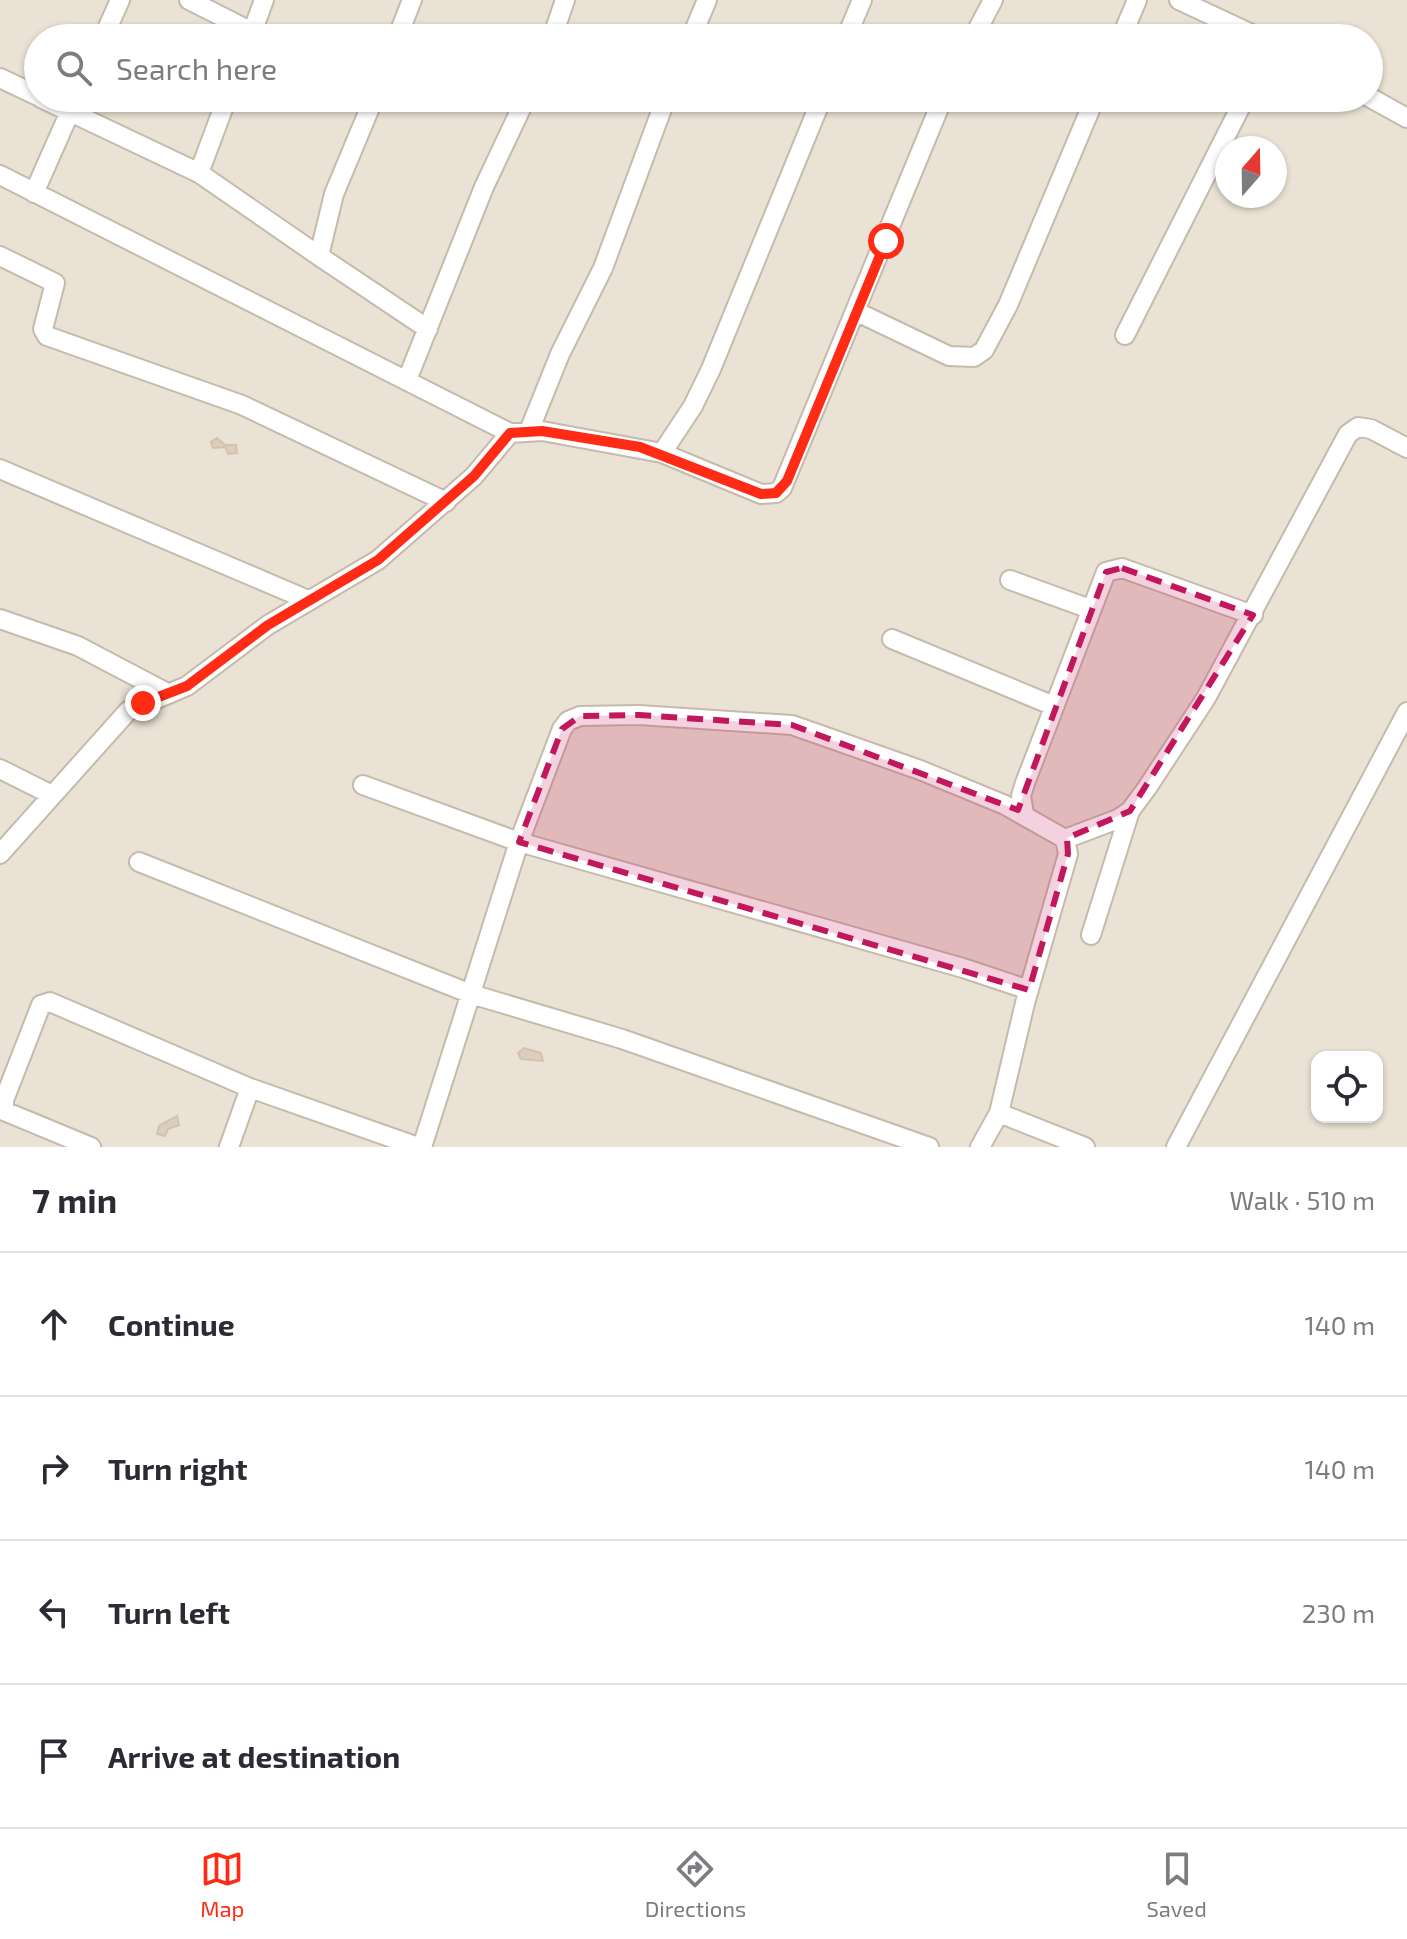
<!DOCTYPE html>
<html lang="en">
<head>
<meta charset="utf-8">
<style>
	:root { --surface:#fff; --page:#f7f7f7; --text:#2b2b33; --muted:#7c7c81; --line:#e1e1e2; --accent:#ff2b14 }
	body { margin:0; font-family:"Exo 2",sans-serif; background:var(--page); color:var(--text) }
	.controls { position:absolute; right:24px; bottom:24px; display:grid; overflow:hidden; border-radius:16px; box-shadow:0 2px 6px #0004 }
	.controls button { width:72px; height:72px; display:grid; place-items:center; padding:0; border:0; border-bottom:2px solid var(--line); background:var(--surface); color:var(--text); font:40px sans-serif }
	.compass { position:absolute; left:1215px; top:136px; width:72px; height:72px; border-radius:50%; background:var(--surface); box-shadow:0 2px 6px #0004; rotate:20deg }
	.stop { position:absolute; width:24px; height:24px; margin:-18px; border:6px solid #ff2b14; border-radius:50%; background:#fff }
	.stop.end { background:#ff2b14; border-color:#fff; box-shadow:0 2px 8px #0008 }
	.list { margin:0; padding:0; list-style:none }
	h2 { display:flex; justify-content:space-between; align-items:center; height:104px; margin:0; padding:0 32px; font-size:34px }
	h2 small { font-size:26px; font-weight:400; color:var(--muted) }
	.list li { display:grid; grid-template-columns:52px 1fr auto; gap:24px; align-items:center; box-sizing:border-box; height:144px; padding:0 32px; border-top:2px solid var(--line) }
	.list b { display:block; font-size:30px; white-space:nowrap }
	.list em { font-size:26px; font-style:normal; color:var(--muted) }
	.icon { flex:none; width:44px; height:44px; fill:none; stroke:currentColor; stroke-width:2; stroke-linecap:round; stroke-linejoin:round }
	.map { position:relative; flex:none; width:1407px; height:1147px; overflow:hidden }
	.search { position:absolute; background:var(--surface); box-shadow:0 2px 6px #0004; left:24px; right:24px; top:24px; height:88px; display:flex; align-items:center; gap:20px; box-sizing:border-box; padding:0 28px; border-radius:44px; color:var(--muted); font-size:30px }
	.sheet { height:680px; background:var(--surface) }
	nav { display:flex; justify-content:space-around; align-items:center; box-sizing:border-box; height:112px; border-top:2px solid var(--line); background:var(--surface); font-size:22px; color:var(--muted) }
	nav a { display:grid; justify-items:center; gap:4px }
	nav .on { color:var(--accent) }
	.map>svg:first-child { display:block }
</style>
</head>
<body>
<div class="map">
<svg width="1407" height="1147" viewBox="0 0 1407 1147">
	<rect width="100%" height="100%" fill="#f5f0e7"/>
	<path fill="#eae2d4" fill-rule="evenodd" d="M0,0H1407V1147H0ZM38,38H1369V98H38ZM1227,148H1275V196H1227ZM1317,1057H1377V1117H1317Z"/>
	<path fill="#dbcebe" stroke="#d3c3ae" stroke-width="2" d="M217,438L225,445H236L237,453L228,454L225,447L213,448L211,442Z
		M524,1048L541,1053L543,1061L521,1059L518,1053Z
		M177,1116L179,1125L168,1129L165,1136L157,1134L159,1126Z"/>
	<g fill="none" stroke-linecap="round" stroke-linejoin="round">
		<g stroke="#c5baab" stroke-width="22">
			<path id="minor" d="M189,0L252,32
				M1179,0L1260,38
				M103,38L120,0
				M250,38L264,0
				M397,38L412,0
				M552,38L565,0
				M691,38L707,0
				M846,38L862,0
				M973,38L993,0
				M1121,38L1137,0
				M0,78L38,96
				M1369,97L1407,118
				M41,98L199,173L319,256
				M374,98L334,194L319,256L428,329
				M199,173L227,98
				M0,175L510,433
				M34,193L76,98
				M0,256L55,283L43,329L47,336L242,405L446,502
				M855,311L949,356L974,357L984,350L1008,305L1095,98
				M1125,335L1245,98
				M407,380L484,187L526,98
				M529,431L560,354L603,268L666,98
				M662,453L761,494L776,493L782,488L943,98
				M0,469L308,600
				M1010,580L1090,609
				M0,619L78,646L169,694
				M892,639L1054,706
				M0,769L50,794
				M363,785L519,842L963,968L1029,990
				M1024,814L1021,796L1025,783L1106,572L1122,568L1253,615
				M1065,839L1118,819L1130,811L1147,788L1206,698L1348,434L1358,427L1371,429L1407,448
				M0,854L128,711L187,686L268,625L378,560L474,476L510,433L542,431L662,453L693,406L711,369L822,98
				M139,862L471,994L622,1039L929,1147
				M1091,935L1130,811
				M999,1113L1085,1147
				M91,1147L4,1111V1100L41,1005L50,1002L250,1088L418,1147
				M229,1147L250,1088
				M422,1147L519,842L562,729L568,721L580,716L639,715L792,725L920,770L1005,805L1065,839L1068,854L1025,1003L999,1113L980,1147
				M1176,1147L1407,712"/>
		</g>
		<use href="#minor" stroke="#fff" stroke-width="18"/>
	</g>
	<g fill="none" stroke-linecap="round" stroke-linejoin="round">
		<path stroke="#ff2b14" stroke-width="10" d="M143,703L187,686L268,625L378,560L474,476L510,433L542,431L640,447L761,494L776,493L787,481L886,241"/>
	</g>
	<path fill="#c2185b" fill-opacity="0.2" stroke="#c2185b" stroke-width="6" stroke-dasharray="16 10" stroke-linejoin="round" d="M1122,568L1253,615L1130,811L1067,838L1068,854L1029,990L519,842L562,729L580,716L639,715L792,725L1018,810L1106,572Z"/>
</svg>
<div class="controls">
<button><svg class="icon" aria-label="locate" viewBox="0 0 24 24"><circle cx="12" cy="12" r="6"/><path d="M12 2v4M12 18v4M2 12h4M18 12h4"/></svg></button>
</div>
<svg class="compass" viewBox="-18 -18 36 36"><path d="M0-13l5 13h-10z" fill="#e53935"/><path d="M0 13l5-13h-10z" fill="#7c7c81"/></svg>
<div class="stop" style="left:886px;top:241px"></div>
<div class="stop end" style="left:143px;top:703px"></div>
<div class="search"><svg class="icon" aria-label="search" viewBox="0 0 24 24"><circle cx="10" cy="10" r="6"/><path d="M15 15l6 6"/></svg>Search here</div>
</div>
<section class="sheet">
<h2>7 min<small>Walk · 510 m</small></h2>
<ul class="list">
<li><svg class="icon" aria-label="ahead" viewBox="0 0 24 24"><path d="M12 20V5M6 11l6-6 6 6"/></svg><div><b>Continue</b></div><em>140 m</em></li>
<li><svg class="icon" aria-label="right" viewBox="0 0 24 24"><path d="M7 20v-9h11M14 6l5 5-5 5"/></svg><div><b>Turn right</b></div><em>140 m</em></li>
<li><svg class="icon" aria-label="left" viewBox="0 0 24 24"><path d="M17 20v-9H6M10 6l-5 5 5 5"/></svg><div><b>Turn left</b></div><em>230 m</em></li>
<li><svg class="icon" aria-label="arrive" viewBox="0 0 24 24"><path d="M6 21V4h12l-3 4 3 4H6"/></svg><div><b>Arrive at destination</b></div></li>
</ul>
</section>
<nav>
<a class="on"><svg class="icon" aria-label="map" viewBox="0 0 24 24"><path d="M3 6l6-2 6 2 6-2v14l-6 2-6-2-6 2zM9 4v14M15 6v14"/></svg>Map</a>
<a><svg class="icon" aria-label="directions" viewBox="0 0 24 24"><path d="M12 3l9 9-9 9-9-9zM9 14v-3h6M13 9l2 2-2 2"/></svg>Directions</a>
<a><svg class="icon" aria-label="saved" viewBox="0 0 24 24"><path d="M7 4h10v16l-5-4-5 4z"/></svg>Saved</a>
</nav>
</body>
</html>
